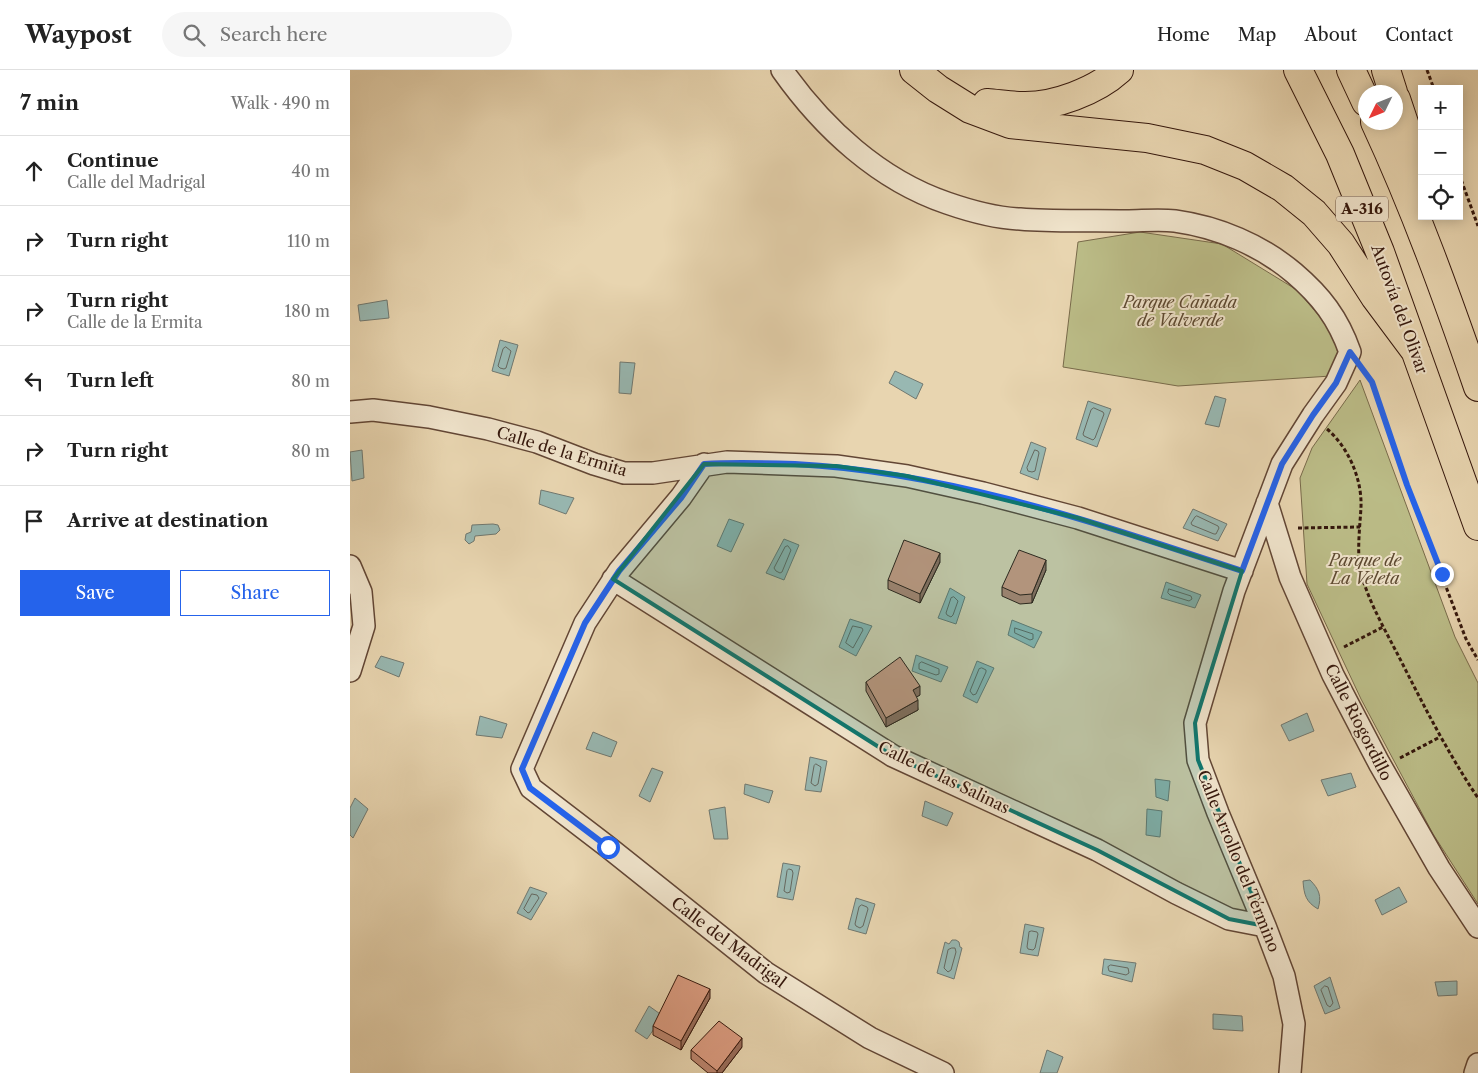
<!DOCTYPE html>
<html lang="en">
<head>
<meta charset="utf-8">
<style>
	:root { --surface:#fff; --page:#f6f6f6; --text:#222; --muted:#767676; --line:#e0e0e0; --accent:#2563eb }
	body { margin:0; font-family:"Libre Caslon Text",serif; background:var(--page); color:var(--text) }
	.controls { position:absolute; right:15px; top:15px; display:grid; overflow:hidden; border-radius:0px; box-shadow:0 2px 12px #0003 }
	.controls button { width:45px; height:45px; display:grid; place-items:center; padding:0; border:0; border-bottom:1px solid var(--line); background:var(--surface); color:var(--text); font:25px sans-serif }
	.compass { position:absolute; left:1008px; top:15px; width:45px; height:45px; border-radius:50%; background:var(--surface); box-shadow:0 2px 12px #0003; rotate:227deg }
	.stop { position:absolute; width:15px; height:15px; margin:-11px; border:4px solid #2563eb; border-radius:50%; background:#fff }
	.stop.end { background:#2563eb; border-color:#fff; box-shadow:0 1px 5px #0008 }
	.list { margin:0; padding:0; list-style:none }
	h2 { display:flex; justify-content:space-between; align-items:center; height:65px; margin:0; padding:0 20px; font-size:21px }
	h2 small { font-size:16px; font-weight:400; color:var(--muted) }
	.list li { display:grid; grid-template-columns:32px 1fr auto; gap:15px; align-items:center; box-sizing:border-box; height:70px; padding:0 20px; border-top:1px solid var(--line) }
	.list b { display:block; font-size:19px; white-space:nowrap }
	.list p { margin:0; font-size:16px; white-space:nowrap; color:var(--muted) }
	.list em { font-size:16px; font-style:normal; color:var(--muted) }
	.actions { display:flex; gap:10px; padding:15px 20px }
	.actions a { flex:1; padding:11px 0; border:1px solid var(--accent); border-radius:0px; text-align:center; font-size:18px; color:var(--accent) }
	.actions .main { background:var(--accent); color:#fff }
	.icon { flex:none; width:28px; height:28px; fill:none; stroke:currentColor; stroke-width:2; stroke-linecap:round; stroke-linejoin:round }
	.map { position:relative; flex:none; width:1128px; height:1003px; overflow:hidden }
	header { display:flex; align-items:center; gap:30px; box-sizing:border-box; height:70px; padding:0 25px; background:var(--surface); border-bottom:1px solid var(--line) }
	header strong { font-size:24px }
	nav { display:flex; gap:28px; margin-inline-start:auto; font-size:18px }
	.search { width:350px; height:45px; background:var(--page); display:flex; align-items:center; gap:12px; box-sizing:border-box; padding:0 18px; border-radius:28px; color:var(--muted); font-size:19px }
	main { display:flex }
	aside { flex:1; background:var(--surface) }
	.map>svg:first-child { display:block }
</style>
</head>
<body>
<header>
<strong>Waypost</strong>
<div class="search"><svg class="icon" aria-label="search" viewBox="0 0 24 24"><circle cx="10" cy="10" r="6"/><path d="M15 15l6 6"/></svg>Search here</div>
<nav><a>Home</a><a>Map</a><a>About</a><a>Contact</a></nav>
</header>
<main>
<aside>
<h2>7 min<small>Walk · 490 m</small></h2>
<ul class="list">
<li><svg class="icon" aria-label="ahead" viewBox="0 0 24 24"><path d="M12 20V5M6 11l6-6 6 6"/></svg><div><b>Continue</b><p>Calle del Madrigal</p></div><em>40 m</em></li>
<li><svg class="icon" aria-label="right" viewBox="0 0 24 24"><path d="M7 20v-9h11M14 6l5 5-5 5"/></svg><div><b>Turn right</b></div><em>110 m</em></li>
<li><svg class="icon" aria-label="right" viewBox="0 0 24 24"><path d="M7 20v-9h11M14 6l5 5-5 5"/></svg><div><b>Turn right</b><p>Calle de la Ermita</p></div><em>180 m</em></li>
<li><svg class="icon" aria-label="left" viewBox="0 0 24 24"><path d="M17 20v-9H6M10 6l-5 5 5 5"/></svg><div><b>Turn left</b></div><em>80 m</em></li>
<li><svg class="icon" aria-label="right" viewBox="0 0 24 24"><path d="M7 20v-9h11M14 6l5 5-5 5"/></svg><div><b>Turn right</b></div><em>80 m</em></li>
<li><svg class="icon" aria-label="arrive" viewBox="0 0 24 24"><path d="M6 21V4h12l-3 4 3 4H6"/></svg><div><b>Arrive at destination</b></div></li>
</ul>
<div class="actions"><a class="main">Save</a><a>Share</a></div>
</aside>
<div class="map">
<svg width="1128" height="1003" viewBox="0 0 1128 1003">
	<rect width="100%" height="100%" fill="#e8d5b0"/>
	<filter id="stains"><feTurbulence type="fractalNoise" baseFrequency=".004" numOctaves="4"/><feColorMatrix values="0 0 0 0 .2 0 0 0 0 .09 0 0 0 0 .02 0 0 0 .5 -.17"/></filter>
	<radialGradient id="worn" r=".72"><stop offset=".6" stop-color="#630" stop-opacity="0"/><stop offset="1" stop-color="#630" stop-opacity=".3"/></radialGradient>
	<path fill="#bbbc87" stroke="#786a4a" d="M790,162L872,174L947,220L983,262L988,284L981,306L828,316L713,297L728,172Z
		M1010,310L1105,567L1128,613V834L1083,764L1011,629L957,514L950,408L962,378Z"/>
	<path fill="#98b8b2" stroke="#707870" d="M37,230L39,248L10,251L8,235Z
		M150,270L168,275L159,306L142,301Z
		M270,292L285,293L281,324L269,323Z
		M545,301L573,314L566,329L539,313Z
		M865,326L876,329L869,357L855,354Z
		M738,331L761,339L747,377L726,369Z
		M681,372L696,378L688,410L670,403Z
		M12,380L14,408L2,411L0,382Z
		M191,420L224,428L216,444L189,434Z
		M843,439L877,454L868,471L833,458Z
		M379,449L394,454L381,482L367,476Z
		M143,454L148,455L150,460L146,464L125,466L124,471L119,474L115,470L116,464L121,462L122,455Z
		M434,469L449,475L434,510L416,503Z
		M816,512L851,525L845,538L811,528Z
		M600,518L615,527L606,554L588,548Z
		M500,549L522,556L506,586L489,577Z
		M662,550L692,562L684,578L658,565Z
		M566,585L598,597L591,612L562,601Z
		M31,586L54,593L49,607L25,597Z
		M627,591L644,598L627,633L613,626Z
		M957,643L964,661L939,671L931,655Z
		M130,646L157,654L152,668L126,665Z
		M243,662L267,672L261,687L236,679Z
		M460,687L477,691L471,722L455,720Z
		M302,698L313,702L300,732L289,726Z
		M1001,703L1006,717L978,726L971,710Z
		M805,709L820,711L818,731L806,727Z
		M395,714L423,721L419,733L394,724Z
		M5,728L18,739L3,768L0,765V738Z
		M575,731L603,743L597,756L572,746Z
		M375,737L378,769H364L359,740Z
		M797,739L812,741L810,767L796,765Z
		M433,793L450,796L443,830L427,827Z
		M960,810C969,819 972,826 968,839C956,832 954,825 953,811Z
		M180,817L197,823L181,850L167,843Z
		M1049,817L1057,832L1032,845L1025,830Z
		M506,828L525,834L516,864L498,859Z
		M675,854L694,858L688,886L670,883Z
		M602,870H606L609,872L610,877L612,878L604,909L587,903L595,872L599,874Z
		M754,889L786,893L782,912L752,904Z
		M980,907L990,938L975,944L964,916Z
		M1107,911V925L1088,926L1085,912Z
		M299,936L313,946L297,969L285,961Z
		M863,944L892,946L893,961L863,959Z
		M697,980L713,987L707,1003H690Z"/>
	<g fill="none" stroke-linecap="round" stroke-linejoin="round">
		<path stroke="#66685f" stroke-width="1" d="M156,277L161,281L156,298L154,299L150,298L148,296L153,279Z
			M744,338L753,342L754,344L745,368L743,370L734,366L733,364L741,340Z
			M685,380L688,381L689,383L685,401L682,402L678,401L677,398Z
			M847,446L868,456L869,458L866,464H864L842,455L841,453L845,447Z
			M438,476L441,480L432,502L430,503L426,501L424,498L435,477Z
			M819,519L841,526L842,529L839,531L820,525L818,523Z
			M604,527L608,531L603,545L601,547L597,545L596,543L601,528Z
			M503,556L512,558L513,560L503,578L496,573Z
			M665,558L683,564V569L680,570L665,563Z
			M572,592L589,599V604L586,605L569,599V594Z
			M632,598L636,600V602L626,624L623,625L620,621L629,599Z
			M466,694L471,697L468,714L465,716L461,713L464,696Z
			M439,799L442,800L443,803L440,822L437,823L434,821L437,801Z
			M182,824L187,825L189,828L180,842L178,843L174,839Z
			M512,835L517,837L518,839L513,856L510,858L506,856L505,854L509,837Z
			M682,861L687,862L688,864L685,878L683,880L678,879L677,877L679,862Z
			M602,878H605L606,882L601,900L598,902L594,898L598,880Z
			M761,895L778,898L779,903L776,905L759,901L758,897Z
			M975,916L978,917L983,933L980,937L977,935L971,920Z"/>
		<g stroke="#624635" stroke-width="24">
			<path id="minor" d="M432,0C473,58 529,110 597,133C620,141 646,148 670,149C705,152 741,150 776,151C792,151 809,149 825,151C868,157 911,175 944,203C971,226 988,248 1000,282L986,313L963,345L932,394L884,521L845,653L848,690L868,743L915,856L934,906L944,954L940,1003
				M0,342L23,340L79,347L138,359L187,372L244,394L274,403H303L377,392L486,396L557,406L633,423L728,448L892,501
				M354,394L331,427L269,501L235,553L172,699L181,718L258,777L416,903L520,968L593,1003
				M917,433L940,507L983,605L1029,693L1089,798L1128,857
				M0,496L11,522L14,556L0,601
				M263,509L543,686L747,780L826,823L879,849L915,856
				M1125,1003L1128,994"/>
		</g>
		<g stroke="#35170c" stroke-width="30">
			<path id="motorway" d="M564,0L588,19L620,39L660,54L797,68L855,80L895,96L933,118L964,143L991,174L1025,227L1066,282
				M948,0L990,84L1030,182L1128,456
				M1001,0L1016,32
				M1036,0L1043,22
				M1046,29L1072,107
				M637,33C649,34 661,36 672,36C704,37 746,21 769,0
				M1025,52C1065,138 1097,227 1128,317"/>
		</g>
		<path stroke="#35170c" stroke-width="3" stroke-dasharray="4 2.5" stroke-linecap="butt" d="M1077,0L1084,19
			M1109,104L1128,156
			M1013,300L1022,312L1057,415L1116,569L1128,590
			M977,359C998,377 1012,408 1011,437C1010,456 1007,478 1010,498C1015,525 1035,560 1048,585C1073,634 1097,682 1128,728
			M948,458L1010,457
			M994,577L1033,557
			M1050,688L1090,667"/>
		<use href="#minor" stroke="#f0e4cc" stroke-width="21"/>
		<use href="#motorway" stroke="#e8d5b0" stroke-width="28"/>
	</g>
	<path fill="#bc856e" stroke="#35170c" d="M590,492L570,533L538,519V510Z
		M696,500L682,533L670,534L652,526V517Z
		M516,612L570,625L566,627L568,640L536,657L516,621Z
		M360,928L331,980L303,965V956Z
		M392,977L372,1003H358L341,989V980Z"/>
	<path fill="#996c5a" stroke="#35170c" d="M590,483V492L570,533V524Z
		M696,490V500L682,533V524Z
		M570,616V625L563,629V620Z
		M568,630V640L536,657V648Z
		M360,919V928L331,980V971Z
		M392,968V977L372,1003H367V1001Z"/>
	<path fill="#db9b80" stroke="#35170c" d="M554,470L590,483L570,524L538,510Z
		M669,480L696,490L682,524L670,525L652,517Z
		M550,587L570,616L563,620L568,630L536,648L516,612Z
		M328,905L360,919L331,971L303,956Z
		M369,951L392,968L367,1001L341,980Z"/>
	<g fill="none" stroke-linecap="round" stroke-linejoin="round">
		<path stroke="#2563eb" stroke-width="6" d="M258,777L180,718L172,699L235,553L269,501L331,428L354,394C385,392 415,393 445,394C599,402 746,453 892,501L932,394L963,345L986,313L1000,282L1022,312L1057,415L1092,504"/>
	</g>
	<path fill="#0f766e" fill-opacity="0.2" stroke="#0f766e" stroke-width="4" stroke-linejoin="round" d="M354,394L486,396L557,406L728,448L892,501L845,653L848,690L915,856L879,849L747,780L543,686L263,509Z"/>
	<g text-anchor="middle" stroke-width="4" stroke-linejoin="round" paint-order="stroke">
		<rect fill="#f0e4cc" stroke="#6d5446" stroke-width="1" x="986" y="126.5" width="52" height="25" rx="4"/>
		<g font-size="15" font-weight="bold" fill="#35170c">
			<text x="1012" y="144">A-316</text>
		</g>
		<g font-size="16" font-style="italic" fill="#5d4931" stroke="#f0e4cc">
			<text x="830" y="238">Parque Cañada<tspan x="830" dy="18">de Valverde</tspan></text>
			<text x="1015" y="496">Parque de<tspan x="1015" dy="18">La Veleta</tspan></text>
		</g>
		<g font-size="16" fill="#35170c" stroke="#f0e4cc">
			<text transform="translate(1050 239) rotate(70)" y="6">Autovía del Olivar</text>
			<text transform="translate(212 381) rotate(17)" y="6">Calle de la Ermita</text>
			<text transform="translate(1009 652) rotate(63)" y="6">Calle Riogordillo</text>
			<text transform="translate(594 707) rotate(26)" y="6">Calle de las Salinas</text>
			<text transform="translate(889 791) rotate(68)" y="6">Calle Arrollo del Término</text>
			<text transform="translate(379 872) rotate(37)" y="6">Calle del Madrigal</text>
		</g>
	</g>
	<rect width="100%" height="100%" filter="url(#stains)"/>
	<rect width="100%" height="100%" fill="url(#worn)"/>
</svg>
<div class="controls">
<button>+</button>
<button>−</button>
<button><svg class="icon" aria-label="locate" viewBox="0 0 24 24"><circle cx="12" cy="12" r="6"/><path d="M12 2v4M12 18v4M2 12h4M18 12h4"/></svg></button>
</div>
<svg class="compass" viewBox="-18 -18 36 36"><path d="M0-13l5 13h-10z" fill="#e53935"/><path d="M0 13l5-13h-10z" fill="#767676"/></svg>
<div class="stop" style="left:258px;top:777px"></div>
<div class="stop end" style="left:1092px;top:504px"></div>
</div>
</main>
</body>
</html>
